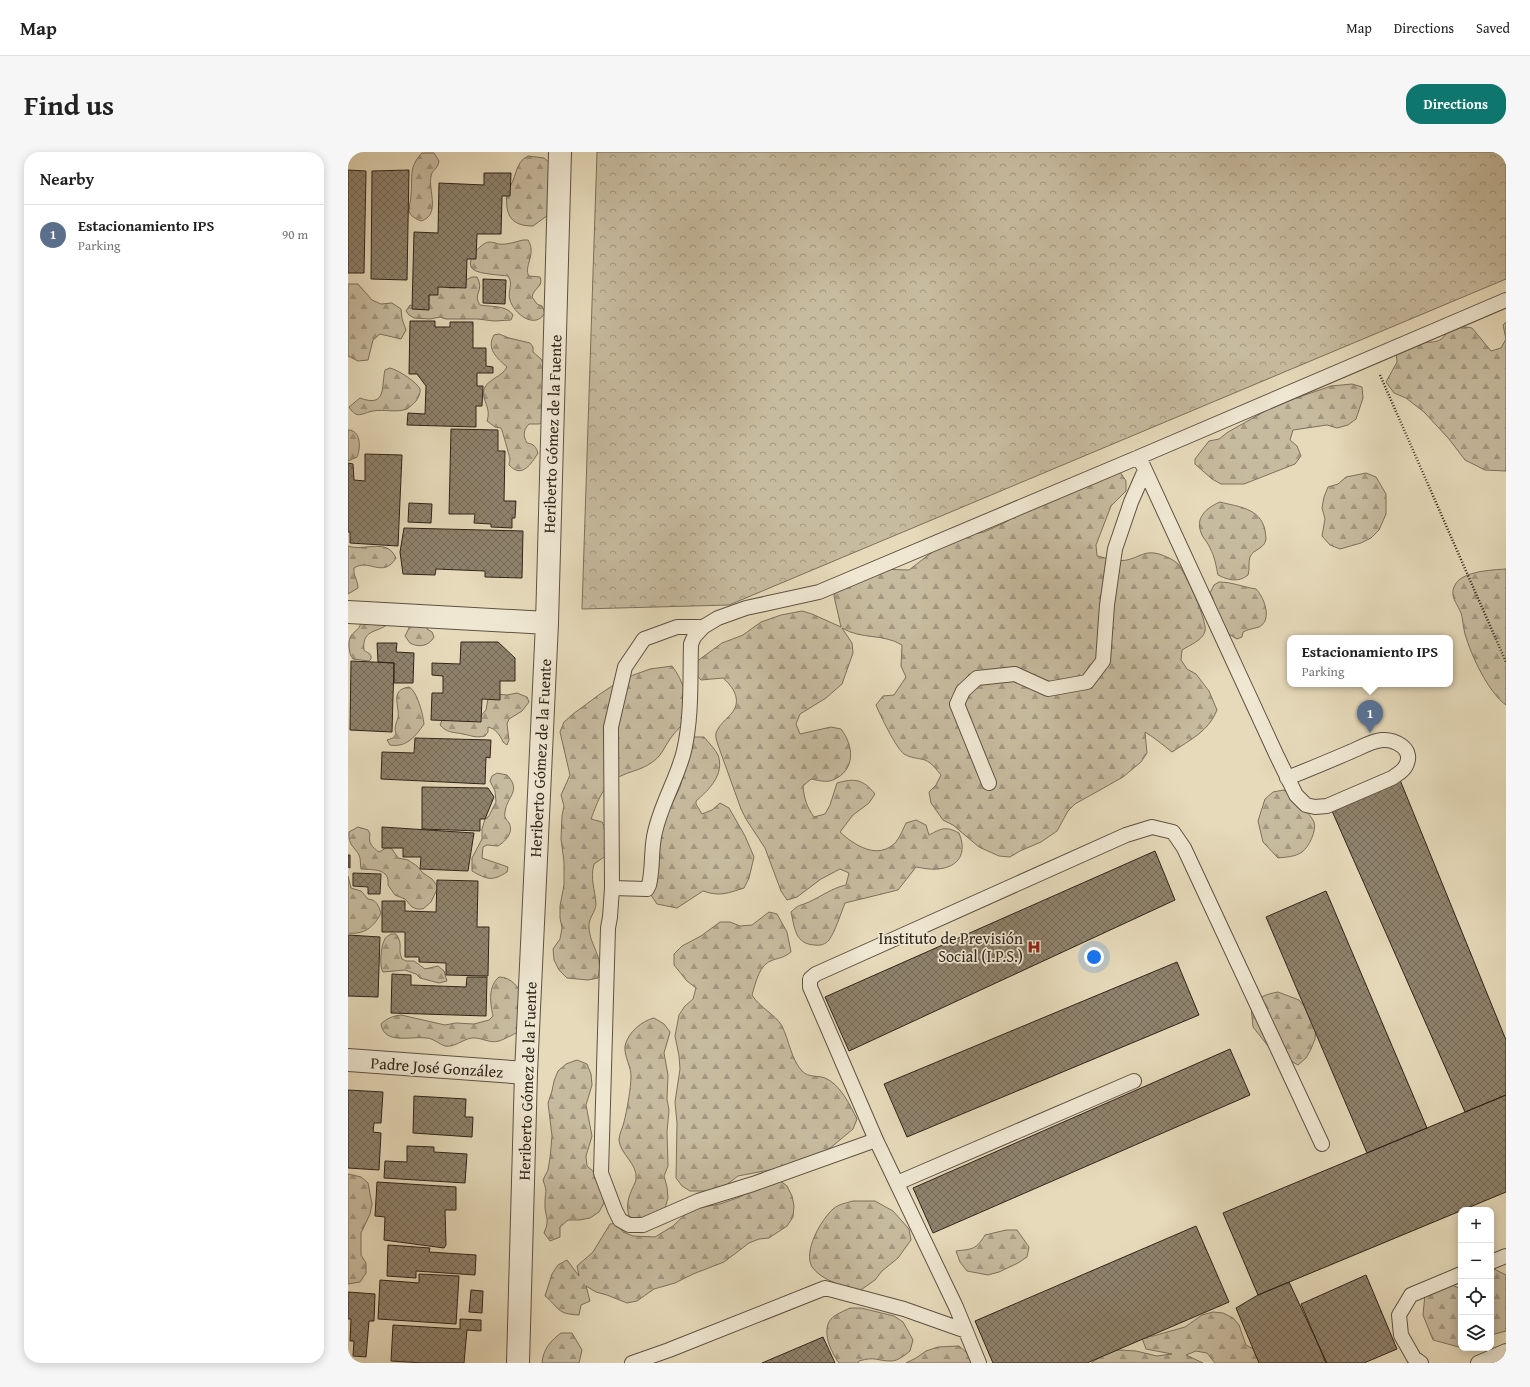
<!DOCTYPE html>
<html lang="en">
<head>
<meta charset="utf-8">
<style>
	:root { --surface:#fff; --page:#f6f6f6; --text:#222; --muted:#767676; --line:#e0e0e0; --accent:#0f766e }
	body { margin:0; font-family:"Gentium Book Plus",serif; background:var(--page); color:var(--text) }
	.controls { position:absolute; right:12px; bottom:12px; display:grid; overflow:hidden; border-radius:8px; box-shadow:0 2px 10px #0003 }
	.controls button { width:36px; height:36px; display:grid; place-items:center; padding:0; border:0; border-bottom:1px solid var(--line); background:var(--surface); color:var(--text); font:20px sans-serif }
	.you { position:absolute; left:746px; top:805px; width:14px; height:14px; margin:-10px; border:3px solid #fff; border-radius:50%; background:#1a73e8; box-shadow:0 0 0 6px #1a73e833 }
	.badge { display:grid; place-items:center; width:26px; height:26px; border-radius:50%; background:var(--accent); color:#fff; font-size:13px; font-weight:700 }
	.pin { position:absolute; translate:-50% -33px; filter:drop-shadow(0 1px 2px #0008) }
	.pin::after { content:''; position:absolute; top:21px; width:14px; height:12px; background:inherit; clip-path:polygon(0 0,100% 0,50% 100%) }
	.popup { position:absolute; left:939px; top:483px; width:166px; height:52px; box-sizing:border-box; display:grid; place-content:center; border-radius:8px; background:var(--surface); filter:drop-shadow(0 1px 3px #0005); font-size:13px; white-space:nowrap; color:var(--muted) }
	.popup b { font-size:15px; color:var(--text) }
	.popup::after { content:''; position:absolute; left:50%; top:100%; margin-left:-8px; border:8px solid transparent; border-top-color:var(--surface) }
	.list { margin:0; padding:0; list-style:none }
	h2 { display:flex; justify-content:space-between; align-items:center; height:52px; margin:0; padding:0 16px; font-size:17px }
	h2 small { font-size:13px; font-weight:400; color:var(--muted) }
	.list li { display:grid; grid-template-columns:26px 1fr auto; gap:12px; align-items:center; box-sizing:border-box; height:60px; padding:0 16px; border-top:1px solid var(--line) }
	.list b { display:block; font-size:15px; white-space:nowrap }
	.list p { margin:0; font-size:13px; white-space:nowrap; color:var(--muted) }
	.list em { font-size:13px; font-style:normal; color:var(--muted) }
	.icon { flex:none; width:22px; height:22px; fill:none; stroke:currentColor; stroke-width:2; stroke-linecap:round; stroke-linejoin:round }
	.map { position:relative; flex:none; width:1158px; height:1211px; overflow:hidden; border-radius:16px }
	header { display:flex; align-items:center; gap:24px; box-sizing:border-box; height:56px; padding:0 20px; background:var(--surface); border-bottom:1px solid var(--line) }
	header strong { font-size:19px }
	nav { display:flex; gap:22px; margin-inline-start:auto; font-size:14px }
	.intro { display:flex; align-items:center; justify-content:space-between; box-sizing:border-box; height:96px; padding:0 24px }
	h1 { margin:0; font-size:28px }
	.button { padding:10px 18px; border-radius:16px; background:var(--accent); color:#fff; font-size:14px; font-weight:700 }
	main { display:flex; gap:24px; padding:0 24px }
	aside { flex:1; background:var(--surface); border-radius:16px; box-shadow:0 2px 10px #0003 }
	.map>svg:first-child { display:block }
</style>
</head>
<body>
<header>
<strong>Map</strong>
<nav><a>Map</a><a>Directions</a><a>Saved</a></nav>
</header>
<div class="intro"><h1>Find us</h1><a class="button">Directions</a></div>
<main>
<aside>
<h2>Nearby<small></small></h2>
<ul class="list">
<li><span class="badge" style="background:#5c6f8a">1</span><div><b>Estacionamiento IPS</b><p>Parking</p></div><em>90 m</em></li>
</ul>
</aside>
<div class="map">
<svg width="1158" height="1211" viewBox="0 0 1158 1211">
	<defs>
		<pattern id="forest-firs" width="22" height="20" patternUnits="userSpaceOnUse"><rect width="22" height="20" fill="#c7bb9f"/><path d="M5 1l3.5 6h-7zM16 11l3.5 6h-7z" fill="#a29881"/></pattern>
		<pattern id="park-crowns" width="20" height="18" patternUnits="userSpaceOnUse"><rect width="20" height="18" fill="#c7bb9f"/><path d="M2 6a3 3 0 1 1 6 0M12 15a3 3 0 1 1 6 0" fill="none" stroke="#a29881"/></pattern>
		<pattern id="building-cross-hatch" width="8" height="8" patternUnits="userSpaceOnUse"><rect width="8" height="8" fill="#8f836d"/><path d="M0 0l8 8M0 8l8-8" fill="none" stroke="#756b59"/></pattern>
	</defs>
	<rect width="100%" height="100%" fill="#e6daba"/>
	<filter id="stains"><feTurbulence type="fractalNoise" baseFrequency=".005" numOctaves="4"/><feColorMatrix values="0 0 0 0 .2 0 0 0 0 .09 0 0 0 0 .02 0 0 0 .5 -.17"/></filter>
	<radialGradient id="worn" r=".72"><stop offset=".6" stop-color="#630" stop-opacity="0"/><stop offset="1" stop-color="#630" stop-opacity=".3"/></radialGradient>
	<path fill="url(#forest-firs)" stroke="#7c705c" d="M74,1H86L91,9C90,17 84,18 83,24C80,38 93,63 73,69C68,67 62,64 61,59C61,54 63,47 63,43C65,24 60,16 74,1Z
		M180,4L196,6L204,13L200,63L185,74C160,74 157,60 159,38C169,29 166,10 180,4Z
		M175,88H180C189,102 175,115 181,124L192,125C196,135 186,135 184,145L189,152L194,154L197,161C187,178 166,162 162,148C159,139 166,132 160,124C152,123 132,122 126,118C115,111 132,91 141,90C144,90 148,91 150,92C159,93 167,90 175,88Z
		M124,125H129C137,139 124,142 132,153C143,155 159,153 165,163L163,168L146,169L130,167H98L92,165L82,167L66,166L61,163L58,159L62,153L73,155L78,153L81,149V143L84,139L98,130H114Z
		M0,132H10L24,148L33,152L44,151L53,157L54,167L58,178L53,187L32,182L25,188L20,208L10,209L0,204Z
		M1158,170V319L1137,318L1117,308L1101,287L1076,260L1058,246L1046,241L1038,230L1049,210L1048,199C1051,197 1055,192 1059,191C1079,186 1092,199 1102,174H1112L1124,176L1143,199L1153,196L1158,187L1155,173Z
		M151,182L161,186L182,191L185,195V200L193,207L198,216L196,270L191,272H181C175,278 175,284 179,291C186,292 188,295 190,301C183,312 174,327 161,313C161,311 162,308 162,307C161,303 154,277 153,276L147,275L139,269C144,256 133,248 136,237C140,227 154,225 159,215C149,206 138,197 146,183Z
		M42,216C50,218 69,230 72,237C73,241 70,246 68,249C65,252 62,255 59,257C48,261 36,257 25,259C14,261 9,268 1,255L12,246C39,256 33,235 37,218Z
		M1004,232L1014,235L1015,246L1008,267L1000,273L989,276L979,273L945,278L942,288L949,294L953,304L947,312L896,332H873L864,327L847,312V307L861,289L871,287L880,280L928,253L983,234Z
		M0,278C13,278 13,296 9,305L0,309Z
		M772,320L778,329V339L763,354L748,393L749,404C759,406 768,410 779,408C792,405 797,398 811,402C817,404 825,407 830,412C837,420 860,470 857,479C855,488 842,493 834,498L833,508L839,517L848,522L854,530L861,539L869,558C861,579 842,588 824,600C815,593 807,586 797,580L799,601L793,610L775,625L727,652L720,659L709,679L693,690L672,699L662,705L651,704L631,695L605,673L595,668L583,651L581,640L588,633L593,623C588,617 584,611 577,608C570,606 562,606 556,602C548,596 532,563 528,553L535,544L546,543L558,525L553,514L554,493C534,481 514,488 494,476L504,491L505,501L494,532L478,546L452,562L448,572L452,582L483,575L493,577C506,594 508,618 485,628C478,631 469,628 463,627L455,634C456,647 459,655 466,665L477,662L482,653L489,631C507,626 515,627 527,642L521,651L505,663L492,680C506,693 530,709 548,690C552,685 555,677 558,671L568,668L578,673L581,683C594,676 598,674 611,681C619,700 612,715 590,717C583,718 575,716 568,715L550,738L497,751C493,761 487,780 481,788C478,792 472,794 467,793C447,792 447,777 443,760C451,752 452,754 461,750C474,744 484,736 498,733L501,721L492,717L473,727L449,745L439,748L433,739L417,696L398,667L393,657L370,593C369,589 367,585 368,581C372,570 383,565 387,556C392,544 383,533 375,526L353,528L346,520L348,510L374,491L395,483L413,470L433,463L454,459L464,462L493,475L486,444L489,433L529,417L561,418L587,398L614,384L636,380L656,371L674,360Z
		M1018,321L1028,325L1038,342V362L1031,378L1023,386L1013,391L992,397L982,393L974,384L977,367L974,356L976,345L980,335L990,332L998,325Z
		M872,350C891,355 912,356 917,378C917,380 918,385 918,387C917,397 905,397 902,405C900,411 902,417 900,423C890,431 880,428 870,423C868,414 867,405 862,396C860,391 856,387 854,383C846,366 858,356 872,350Z
		M0,394C16,400 39,385 48,406C35,427 21,406 6,416C5,424 10,428 10,436L0,442Z
		M1158,417V553C1140,540 1123,503 1117,482C1115,475 1115,467 1113,461C1109,451 1101,444 1107,433C1114,419 1144,418 1158,417Z
		M871,430C884,430 895,435 908,437C916,445 925,468 911,475C905,477 900,477 895,480L894,485L889,487L879,481L861,443L866,433Z
		M13,470L39,473C27,481 14,478 16,498C19,501 24,501 23,507L21,509L5,507C2,503 2,501 1,495C0,478 11,482 13,470Z
		M59,471L80,475L79,477L84,480L86,485C81,494 71,496 62,491L57,484L61,476Z
		M324,514C336,529 338,545 342,563C336,572 328,578 322,587C316,596 313,605 303,611C295,617 284,619 275,623C255,631 250,649 243,667L254,670L264,689L262,701L246,712C242,727 247,737 248,752C248,759 240,767 241,775C242,796 256,802 250,826L240,828L219,826L211,818L206,808L205,797L212,787L214,776L212,766V754L216,733V710L213,687L214,664L216,654L213,643L222,623L212,580L216,570L225,562L252,542L270,530L280,525L302,517Z
		M61,535C69,539 75,562 76,572C68,584 58,596 42,593L39,588L45,586L48,582C46,575 48,572 50,566C52,554 41,538 61,535Z
		M169,541L179,545L181,550L174,559L161,567L159,572L161,588L159,593L155,590C152,583 148,577 140,575V580L137,584C127,586 125,584 115,582C105,580 99,581 92,573L96,564L131,566L138,558L140,547L148,542L159,543Z
		M346,585H356C361,591 367,597 370,603C377,622 361,638 348,649V652L354,662L364,658L372,651L381,656L397,684L406,705L401,726L396,736C380,741 372,745 355,739L329,756L309,752L303,743L311,713L308,693L319,663L332,635Z
		M149,621L159,623C174,639 159,644 157,660C156,665 158,667 161,671C166,680 158,689 150,694L139,693L135,695L134,706L160,715L159,720C144,730 138,727 124,719V706L134,687V677L137,667L141,664L148,650L147,639L142,629L144,624Z
		M936,638C944,646 961,659 966,670C969,678 961,695 954,700C947,705 938,705 930,706L915,690L910,669L917,647L925,640Z
		M10,675L20,678L22,682C20,691 24,695 31,700L40,695L44,697L50,706L60,708L69,714L75,721L84,727L90,735L83,750L75,757H69L64,755L57,747L47,743L40,733C42,716 25,718 13,717C12,712 13,707 11,703C7,695 0,694 1,680Z
		M0,724L3,736L13,739L20,747C29,748 30,753 33,761C26,775 16,783 0,781Z
		M421,760L429,762L439,780L443,800C435,806 434,805 425,808C411,812 408,830 404,843C412,856 427,862 434,874C441,888 443,907 454,919C461,926 469,923 477,926C492,932 502,953 509,967L505,977L481,997L442,1014L390,1024L373,1037L363,1039H342L334,1034L328,1026L329,971L327,950L332,917L331,904L327,884L331,863L337,854L345,847L348,836L339,829L326,813V802L334,794L353,784L372,770H382L392,774L404,773Z
		M43,782H48C56,793 49,797 54,807L58,809H66L77,817L90,814L96,819L99,829L91,831L72,826L68,822L57,818L35,820C31,815 33,795 36,789C37,785 40,784 43,782Z
		M151,825C164,825 170,836 177,845L170,880C164,883 157,887 151,889C142,892 133,885 124,886C115,887 106,896 97,894C91,892 85,886 78,886C63,884 36,893 33,872C39,866 45,864 53,863L97,873L108,871L126,872L141,868L145,864C142,851 140,834 151,825Z
		M930,840L951,848L965,864L968,875L967,887L963,897L958,906L950,913L943,909H932L905,875L903,854C911,845 918,842 930,840Z
		M306,866L316,872L322,880L316,901L320,923L319,947L321,958L319,980L320,1014L316,1024L319,1035L320,1046L317,1056L290,1069L281,1064C278,1053 280,1046 285,1035C286,1033 288,1029 288,1027C290,1012 272,1002 271,988C271,982 275,975 276,970C279,958 283,936 283,924C283,914 276,905 277,894C280,880 294,869 306,866Z
		M229,908L239,912L243,922L244,933L238,953L244,984L238,1004L239,1014L247,1021L253,1030L256,1051L251,1060L242,1066L231,1068H220L212,1075V1085L202,1089L196,1081C203,1065 196,1065 197,1050C197,1038 200,1042 195,1028L200,1018L202,1006L204,984L200,951L204,939L206,929L210,919L218,912Z
		M0,1022L13,1025L20,1031L24,1052L22,1062L13,1081V1103L18,1111V1121L12,1130L0,1132Z
		M431,1028L439,1034L444,1044L446,1054L445,1065L439,1074L421,1086L411,1087L401,1091L376,1110L345,1122L327,1131L306,1137L289,1149L279,1151L259,1143L248,1140L238,1134L242,1149L233,1153L231,1163C208,1162 212,1156 197,1144L204,1122L210,1113L219,1108L231,1124L229,1114L245,1100L262,1072L270,1071L275,1080L285,1084L307,1085L325,1074L340,1060L350,1056L372,1052L392,1045L411,1035Z
		M505,1049H527L545,1059L561,1077L563,1088L550,1106L534,1119L527,1128L510,1140C495,1133 474,1129 464,1115C455,1099 473,1068 485,1057C491,1052 498,1051 505,1049Z
		M658,1078H669L681,1095L679,1105L670,1111L651,1120L640,1123L619,1119L612,1110L608,1099C624,1097 628,1098 637,1083Z
		M1146,1117L1158,1123V1179L1143,1183V1119Z
		M1095,1129L1113,1137V1194L1111,1195L1085,1188L1075,1163L1077,1142Z
		M502,1156H513L546,1164L555,1170L565,1188L562,1199C557,1203 550,1209 543,1209C529,1209 527,1204 511,1209L510,1211H491C483,1200 473,1179 483,1167C486,1163 496,1159 502,1156Z
		M865,1160L875,1161L885,1166L891,1173L898,1193L907,1198L916,1211H867L859,1201L848,1199L838,1203L855,1211H743L760,1200L771,1198L788,1199L809,1204L824,1202L798,1197L794,1186L805,1184L837,1175L854,1163Z
		M213,1181H224L234,1198L231,1211H194C195,1198 202,1189 213,1181Z
		M611,1194L619,1201L625,1211H558L568,1206L578,1199L590,1195Z"/>
	<path fill="url(#park-crowns)" stroke="#7c705c" d="M249,0H1158V127L381,453L234,457Z"/>
	<path fill="url(#building-cross-hatch)" stroke="#30241a" d="M0,18L18,19L16,121H0Z
		M61,18L59,128L23,127L24,19Z
		M136,21H163L162,44H154L153,82H129L128,107H119L118,136L90,135V143H81V158L64,157L66,80L90,81L91,31L136,33Z
		M135,127L158,128L157,152L135,151Z
		M62,169H87V175H102V170H125V196H138V214L145,215V221H129V234H135L134,254H128V275L59,273L60,261L77,262L78,234L69,222H61Z
		M103,277L150,278V299H157L156,349H168L167,366H164V376L143,375V372L126,371L127,362H101Z
		M17,302L54,303L50,394L2,391V380H0V311L5,312L6,328L17,329Z
		M61,351L84,352L83,371L60,370Z
		M56,376L175,379L174,426L137,425V419L88,417L87,423L55,422L52,400Z
		M113,490H150L167,506V529H152V548L134,547L133,570L83,568L84,541H95V524L84,523V511L112,512Z
		M29,491H49L48,500L66,501L65,531H46V511L30,510Z
		M3,509L46,511L44,580L2,578Z
		M67,586L143,588L142,606L138,605L137,632L33,627L34,600L66,601Z
		M1052,628L1158,888V943L1117,960L984,659Z
		M74,635L140,636L146,645L137,667H132V679L74,677Z
		M34,675L126,681L120,719L72,717L73,705H55V696H34Z
		M807,699L827,748L501,899L477,845Z
		M0,703H2V716L0,715Z
		M5,721L33,722L32,742H20V735L5,734Z
		M89,728L130,729L129,775H141L140,824L98,823V811L71,810V805H57V780H34V749H57V759L88,760Z
		M978,739L1079,976L1019,1001L918,765Z
		M0,783L32,785L30,845L0,844Z
		M829,810L851,863L559,985L536,932Z
		M44,822L63,823V833L118,835L119,825H139L138,864L43,861Z
		M882,897L902,943L585,1081L565,1036Z
		M0,938L35,940L33,971H26L25,980L33,981L31,1018L0,1016Z
		M1158,943V1040L910,1143L875,1061Z
		M66,944L118,947L117,965H125L124,985L65,981Z
		M59,994L86,995V1000L119,1002L117,1031L36,1026L37,1009L59,1010Z
		M29,1030L108,1035V1058H97L98,1093L96,1096L36,1088L37,1065L27,1064Z
		M848,1074L881,1150L739,1211H645L627,1169Z
		M40,1093L82,1096L81,1100L128,1103L127,1123L68,1119V1126L39,1124Z
		M71,1122L111,1124L108,1172L30,1167L32,1128L71,1131Z
		M1018,1123L1049,1197L1016,1211H978L953,1152Z
		M941,1130L979,1211H911L888,1156L910,1143Z
		M123,1138L135,1139L134,1161L121,1160Z
		M0,1140L27,1142L26,1169H21L18,1205L5,1204L6,1189H2L3,1167H0Z
		M112,1167L133,1168V1179L119,1178L116,1211H75L43,1209L45,1173L112,1177Z
		M475,1185L487,1211H414Z"/>
	<g fill="none" stroke-linecap="round" stroke-linejoin="round">
		<g stroke="#5e5242" stroke-width="16">
			<path id="service" d="M939,626C960,618 981,609 1002,600C1012,596 1023,589 1034,588C1046,587 1065,596 1059,611C1057,618 1050,622 1044,626L979,654L967,655L958,653L948,643L928,602L791,305L1158,148
				M641,631L609,552L615,539L629,526L667,522L700,537L739,530L755,509L759,453L767,397L783,350L797,318
				M264,736L263,575L277,515L296,487L329,475H355
				M528,988L462,835V827L468,822L778,683L804,675L825,680L836,696L974,992
				M549,1031L786,929
				M1143,1110L1158,1104
				M284,1211L321,1198L477,1136L556,1157L618,1179
				M631,1211L608,1155L528,988L405,1032L350,1049L295,1073H281L272,1068L267,1058L253,1021L260,776L262,765L264,736L299,737L301,733C305,717 303,701 306,685C311,655 329,628 336,599C344,564 342,528 343,492L346,485L355,475L370,466L398,456L471,440L791,305
				M1073,1211L1066,1206L1053,1183L1051,1163L1063,1143L1113,1122
				M1130,1211L1158,1199"/>
		</g>
		<g stroke="#5e5242" stroke-width="24">
			<path id="minor" d="M0,460L199,471
				M0,908L178,921
				M170,1211L178,921L199,471L212,0"/>
		</g>
		<path stroke="#30241a" stroke-width="2.5" stroke-dasharray="1 2" stroke-linecap="butt" d="M1032,223L1158,510"/>
		<use href="#service" stroke="#efe7d2" stroke-width="14"/>
		<use href="#minor" stroke="#efe7d2" stroke-width="22"/>
	</g>
	<defs>
		<g id="hospital-bare" transform="scale(1.08)"><path d="M-5-5h3v3.5h4V-5h3V5h-3V1.5h-4V5h-3Z" fill="#8f2418" stroke="#efe7d2" stroke-width="2.5" paint-order="stroke"/></g>
	</defs>
	<g fill-rule="evenodd">
		<use href="#hospital-bare" x="686" y="795"/>
	</g>
	<g text-anchor="middle" stroke-width="3.5" stroke-linejoin="round" paint-order="stroke">
		<g font-size="16" fill="#30241a" stroke="#efe7d2">
			<text transform="translate(204 282) rotate(-88)" y="6">Heriberto Gómez de la Fuente</text>
			<text transform="translate(192 606) rotate(-87)" y="6">Heriberto Gómez de la Fuente</text>
			<text transform="translate(89 915) rotate(4)" y="6">Padre José González</text>
			<text transform="translate(179 929) rotate(-88)" y="6">Heriberto Gómez de la Fuente</text>
		</g>
		<g font-size="16" fill="#30241a" stroke="#efe7d2" text-anchor="end">
			<text x="675" y="792">Instituto de Previsión<tspan x="675" dy="18">Social (I.P.S.)</tspan></text>
		</g>
	</g>
	<rect width="100%" height="100%" filter="url(#stains)"/>
	<rect width="100%" height="100%" fill="url(#worn)"/>
</svg>
<div class="controls">
<button>+</button>
<button>−</button>
<button><svg class="icon" aria-label="locate" viewBox="0 0 24 24"><circle cx="12" cy="12" r="6"/><path d="M12 2v4M12 18v4M2 12h4M18 12h4"/></svg></button>
<button><svg class="icon" aria-label="layers" viewBox="0 0 24 24"><path d="M12 4l9 5-9 5-9-5zM3 14l9 5 9-5"/></svg></button>
</div>
<div class="you"></div>
<div class="pin badge" style="left:1022px;top:581px;background:#5c6f8a">1</div>
<div class="popup"><b>Estacionamiento IPS</b>Parking</div>
</div>
</main>
</body>
</html>
